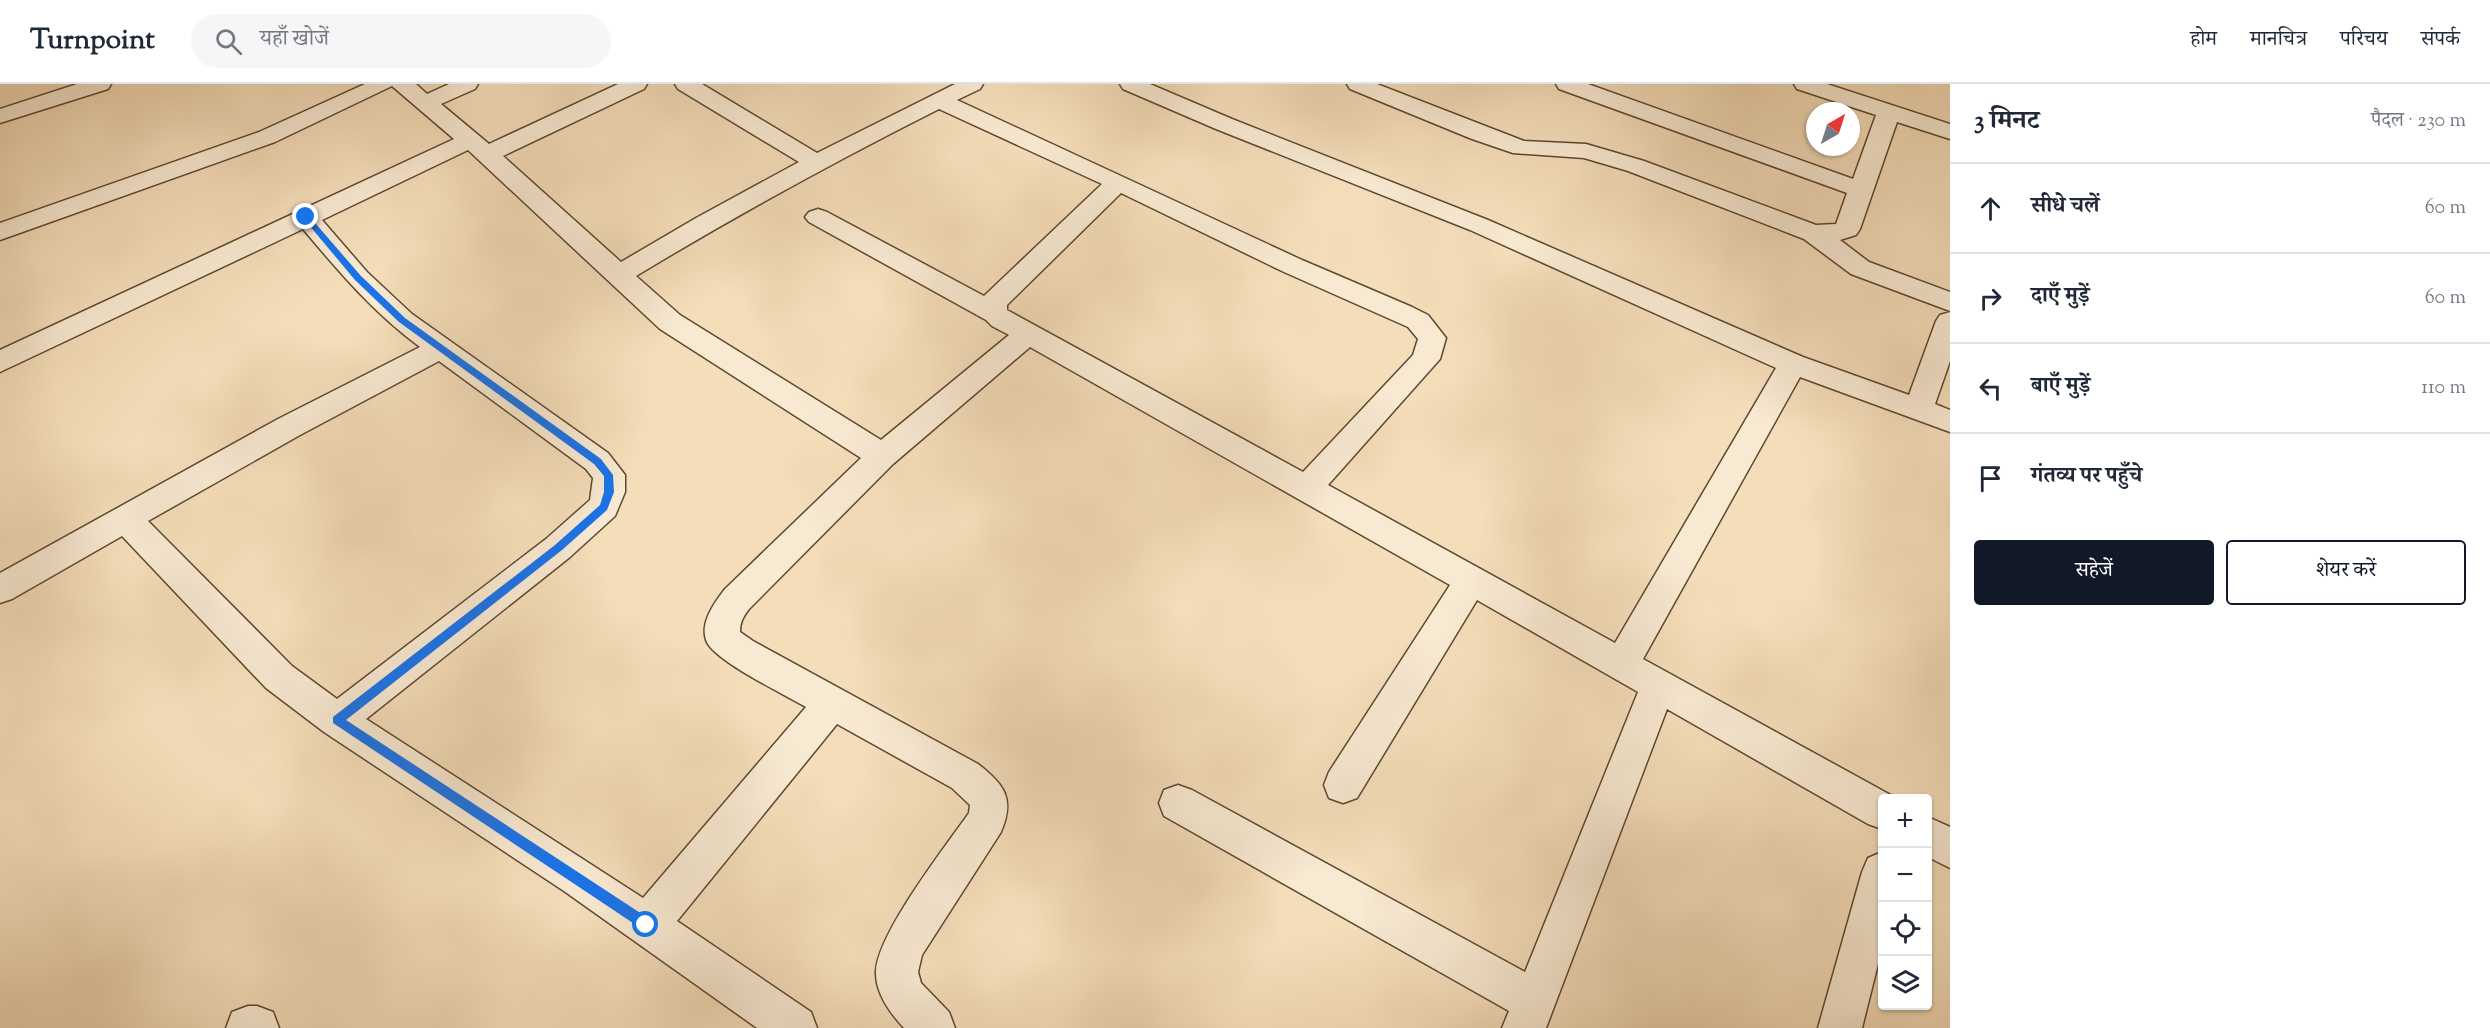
<!DOCTYPE html>
<html lang="hi">
<head>
<meta charset="utf-8">
<style>
	:root { --surface:#fff; --page:#f6f6f7; --text:#1f2937; --muted:#747a83; --line:#e0e1e3; --accent:#111827 }
	body { margin:0; font-family:"Sorts Mill Goudy","Noto Serif Devanagari",serif; background:var(--page); color:var(--text) }
	.controls { position:absolute; right:18px; bottom:18px; display:grid; overflow:hidden; border-radius:6px; box-shadow:0 2px 4px #0004 }
	.controls button { width:54px; height:54px; display:grid; place-items:center; padding:0; border:0; border-bottom:2px solid var(--line); background:var(--surface); color:var(--text); font:30px sans-serif }
	.compass { position:absolute; left:1806px; top:18px; width:54px; height:54px; border-radius:50%; background:var(--surface); box-shadow:0 2px 4px #0004; rotate:39deg }
	.stop { position:absolute; width:18px; height:18px; margin:-14px; border:4px solid #1a73e8; border-radius:50%; background:#fff }
	.stop.end { background:#1a73e8; border-color:#fff; box-shadow:0 2px 6px #0008 }
	.list { margin:0; padding:0; list-style:none }
	h2 { display:flex; justify-content:space-between; align-items:center; height:78px; margin:0; padding:0 24px; font-size:26px }
	h2 small { font-size:20px; font-weight:400; color:var(--muted) }
	.list li { display:grid; grid-template-columns:39px 1fr auto; gap:18px; align-items:center; box-sizing:border-box; height:90px; padding:0 24px; border-top:2px solid var(--line) }
	.list b { display:block; font-size:22px; white-space:nowrap }
	.list em { font-size:20px; font-style:normal; color:var(--muted) }
	.actions { display:flex; gap:12px; padding:18px 24px }
	.actions a { flex:1; padding:14px 0; border:2px solid var(--accent); border-radius:6px; text-align:center; font-size:21px; color:var(--accent) }
	.actions .main { background:var(--accent); color:#fff }
	.icon { flex:none; width:33px; height:33px; fill:none; stroke:currentColor; stroke-width:2; stroke-linecap:round; stroke-linejoin:round }
	.map { position:relative; flex:none; width:1950px; height:944px; overflow:hidden }
	header { display:flex; align-items:center; gap:36px; box-sizing:border-box; height:84px; padding:0 30px; background:var(--surface); border-bottom:2px solid var(--line) }
	header strong { font-size:28px }
	nav { display:flex; gap:33px; margin-inline-start:auto; font-size:21px }
	.search { width:420px; height:54px; background:var(--page); display:flex; align-items:center; gap:15px; box-sizing:border-box; padding:0 21px; border-radius:33px; color:var(--muted); font-size:22px }
	main { display:flex }
	aside { flex:1; background:var(--surface) }
	.map>svg:first-child { display:block }
</style>
</head>
<body>
<header>
<strong>Turnpoint</strong>
<div class="search"><svg class="icon" aria-label="search" viewBox="0 0 24 24"><circle cx="10" cy="10" r="6"/><path d="M15 15l6 6"/></svg>यहाँ खोजें</div>
<nav><a>होम</a><a>मानचित्र</a><a>परिचय</a><a>संपर्क</a></nav>
</header>
<main>
<div class="map">
<svg width="1950" height="944" viewBox="0 0 1950 944">
	<rect width="100%" height="100%" fill="#f4ddb9"/>
	<filter id="stains"><feTurbulence type="fractalNoise" baseFrequency=".00333" numOctaves="4"/><feColorMatrix values="0 0 0 0 .2 0 0 0 0 .09 0 0 0 0 .02 0 0 0 .5 -.17"/></filter>
	<radialGradient id="worn" r=".72"><stop offset=".6" stop-color="#630" stop-opacity="0"/><stop offset="1" stop-color="#630" stop-opacity=".3"/></radialGradient>
	<g fill="none" stroke-linecap="round" stroke-linejoin="round">
		<g stroke="#5e482e" stroke-width="3">
			<path id="street" d="M77,0H111L108,5L0,39V25Z
				M365,0H416L427,10L449,0H478L475,5L441,20L489,60L618,0H647L644,5L503,72L621,178L696,134L799,78L678,5L675,0H702L817,69L955,0H983L980,5L957,16L1302,176L1412,223L1428,231L1446,254L1440,275L1328,401L1615,559L1776,284L1470,146L1216,45L1123,5L1120,0H1150L1232,35L1488,136L1803,273L1909,311L1936,237L1940,231L1950,228V277L1935,320L1950,326V348L1800,293L1643,575L1896,714H1882V745L1868,740L1667,625L1546,944H1502L1509,927L1164,732L1159,719L1164,706L1178,701L1192,706L1525,888L1638,608L1477,516L1357,714L1343,719L1329,714L1324,701L1329,688L1450,501L1030,263L893,380L749,525C743,533 740,538 740,548L753,557L978,680C1005,701 1015,715 1001,748L922,871L918,888L921,899L949,928L955,944H904C890,929 875,909 876,887C878,849 945,763 969,729L970,721L952,704L837,640L677,837L811,928L817,944H757L564,807L324,648L266,604L122,452L12,515L0,519V489L278,335L420,263C374,229 339,188 303,145L0,288V266L454,55L392,2L275,58L0,156V139L259,48ZM939,25L1102,100L984,212L827,128L818,125L809,128L805,133L809,138L986,236L992,242L1009,251L881,356L680,231L636,192C735,132 836,77 939,25ZM468,66L660,245L861,374L725,505C715,518 700,538 706,556C712,576 786,611 806,623L643,814L366,635L570,473L615,432L625,408V391L608,369L412,230L367,188L322,136ZM1121,109L1284,188L1408,243L1418,255L1413,271L1303,388L1007,226V221ZM439,277L586,385L593,394L590,416L546,455L337,615L292,582L148,437L300,351Z
				M1347,0H1377L1524,57L1586,60L1644,77L1816,141L1836,140L1847,109L1559,5L1556,0H1588L1853,95L1876,31L1797,5L1794,0H1827L1950,40V55L1897,38L1860,145L1856,151L1840,156L1869,178L1950,208V227L1851,190L1804,155L1628,87L1584,74L1513,69L1472,55L1350,5Z
				M1928,733L1950,743V784L1928,773Z
				M1882,768V864L1862,944H1818L1862,788L1868,774Z
				M248,922H257L273,928L279,944H226L232,928Z"/>
		</g>
		<use href="#street" fill="#f8e9d2" fill-rule="evenodd"/>
	</g>
	<path fill="#1a73e8" d="M304,132H309L361,192L405,234L601,375L613,391L614,408L607,426L562,466L346,636L651,836V845H642L333,639V633L555,461L600,421L604,408V392L594,380L399,238L355,196L304,135Z"/>
	<rect width="100%" height="100%" filter="url(#stains)"/>
	<rect width="100%" height="100%" fill="url(#worn)"/>
</svg>
<div class="controls">
<button>+</button>
<button>−</button>
<button><svg class="icon" aria-label="locate" viewBox="0 0 24 24"><circle cx="12" cy="12" r="6"/><path d="M12 2v4M12 18v4M2 12h4M18 12h4"/></svg></button>
<button><svg class="icon" aria-label="layers" viewBox="0 0 24 24"><path d="M12 4l9 5-9 5-9-5zM3 14l9 5 9-5"/></svg></button>
</div>
<svg class="compass" viewBox="-18 -18 36 36"><path d="M0-13l5 13h-10z" fill="#e53935"/><path d="M0 13l5-13h-10z" fill="#747a83"/></svg>
<div class="stop" style="left:646px;top:841px"></div>
<div class="stop end" style="left:306px;top:133px"></div>
</div>
<aside>
<h2>3 मिनट<small>पैदल · 230 m</small></h2>
<ul class="list">
<li><svg class="icon" aria-label="ahead" viewBox="0 0 24 24"><path d="M12 20V5M6 11l6-6 6 6"/></svg><div><b>सीधे चलें</b></div><em>60 m</em></li>
<li><svg class="icon" aria-label="right" viewBox="0 0 24 24"><path d="M7 20v-9h11M14 6l5 5-5 5"/></svg><div><b>दाएँ मुड़ें</b></div><em>60 m</em></li>
<li><svg class="icon" aria-label="left" viewBox="0 0 24 24"><path d="M17 20v-9H6M10 6l-5 5 5 5"/></svg><div><b>बाएँ मुड़ें</b></div><em>110 m</em></li>
<li><svg class="icon" aria-label="arrive" viewBox="0 0 24 24"><path d="M6 21V4h12l-3 4 3 4H6"/></svg><div><b>गंतव्य पर पहुँचे</b></div></li>
</ul>
<div class="actions"><a class="main">सहेजें</a><a>शेयर करें</a></div>
</aside>
</main>
</body>
</html>
